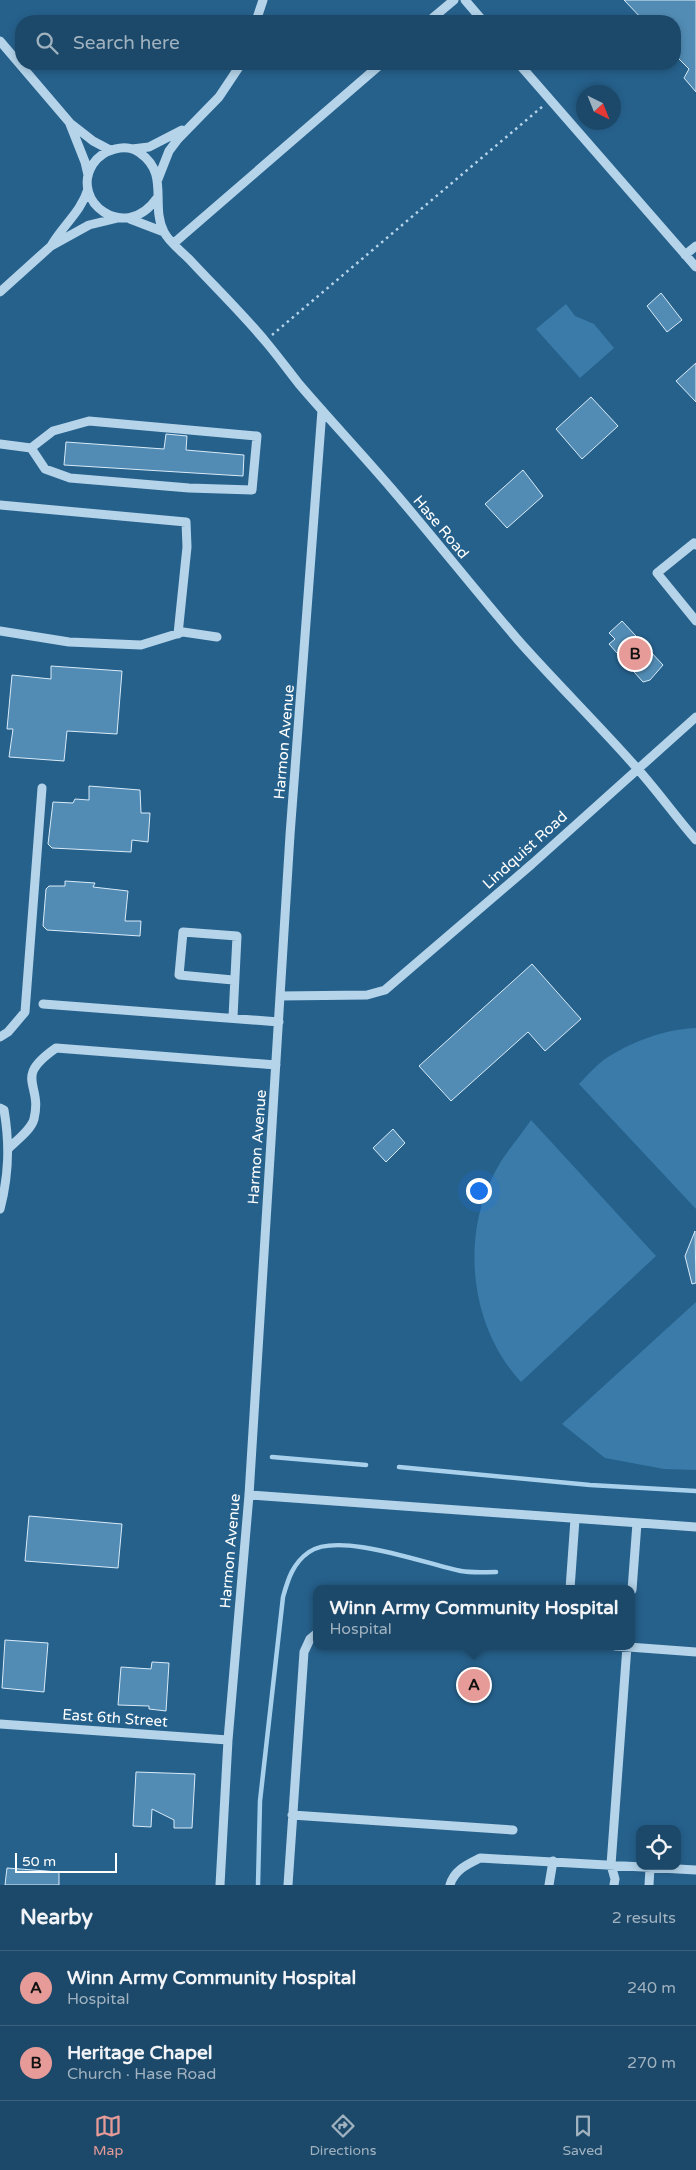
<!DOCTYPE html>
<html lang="en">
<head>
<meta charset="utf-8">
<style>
	:root { --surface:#1c4969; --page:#295371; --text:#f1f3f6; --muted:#a0b2c0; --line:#3a617d; --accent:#e69b98 }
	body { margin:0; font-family:"Varela Round",sans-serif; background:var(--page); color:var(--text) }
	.controls { position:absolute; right:15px; bottom:15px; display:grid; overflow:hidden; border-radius:10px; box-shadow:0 2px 8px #0003 }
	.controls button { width:45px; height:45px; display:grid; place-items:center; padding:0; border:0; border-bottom:1px solid var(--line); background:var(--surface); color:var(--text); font:25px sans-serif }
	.compass { position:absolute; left:576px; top:85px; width:45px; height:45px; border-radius:50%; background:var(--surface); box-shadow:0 2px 8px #0003; rotate:137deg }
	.scale { position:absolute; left:15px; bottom:12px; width:102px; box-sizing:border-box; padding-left:5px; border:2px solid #fff; border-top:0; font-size:14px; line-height:18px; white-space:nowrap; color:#fff; -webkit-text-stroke:4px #26618c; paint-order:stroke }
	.you { position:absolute; left:478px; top:1190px; width:18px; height:18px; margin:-12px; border:4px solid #fff; border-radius:50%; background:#1a73e8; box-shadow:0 0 0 8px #1a73e833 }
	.badge { display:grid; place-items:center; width:32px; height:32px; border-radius:50%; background:var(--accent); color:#111; font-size:16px; font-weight:700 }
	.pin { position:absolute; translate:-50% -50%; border:2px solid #fff; box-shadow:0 1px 5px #0006 }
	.popup { position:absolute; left:313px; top:1585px; width:322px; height:65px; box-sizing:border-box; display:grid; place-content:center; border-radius:10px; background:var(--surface); filter:drop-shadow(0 1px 4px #0005); font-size:16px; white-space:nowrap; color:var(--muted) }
	.popup b { font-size:19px; color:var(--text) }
	.popup::after { content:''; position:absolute; left:50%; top:100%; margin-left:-10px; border:10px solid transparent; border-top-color:var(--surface) }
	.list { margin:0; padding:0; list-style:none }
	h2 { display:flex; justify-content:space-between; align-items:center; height:65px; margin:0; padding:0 20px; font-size:21px }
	h2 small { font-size:16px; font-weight:400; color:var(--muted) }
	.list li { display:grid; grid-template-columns:32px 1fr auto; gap:15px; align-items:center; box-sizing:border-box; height:75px; padding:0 20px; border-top:1px solid var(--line) }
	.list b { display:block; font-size:19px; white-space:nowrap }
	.list p { margin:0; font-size:16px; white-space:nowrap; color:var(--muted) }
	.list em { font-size:16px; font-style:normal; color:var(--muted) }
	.icon { flex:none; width:28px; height:28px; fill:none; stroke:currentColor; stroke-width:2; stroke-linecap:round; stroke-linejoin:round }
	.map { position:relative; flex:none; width:696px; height:1885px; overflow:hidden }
	.search { position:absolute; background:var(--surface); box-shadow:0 2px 8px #0003; left:15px; right:15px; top:15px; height:55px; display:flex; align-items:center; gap:12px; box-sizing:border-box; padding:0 18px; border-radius:20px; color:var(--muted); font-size:19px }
	.sheet { height:215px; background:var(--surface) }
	nav { display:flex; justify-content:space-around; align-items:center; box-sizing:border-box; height:70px; border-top:1px solid var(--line); background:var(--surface); font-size:14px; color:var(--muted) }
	nav a { display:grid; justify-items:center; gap:2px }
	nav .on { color:var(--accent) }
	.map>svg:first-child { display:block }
</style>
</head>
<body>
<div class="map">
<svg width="696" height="1885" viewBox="0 0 696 1885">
	<rect width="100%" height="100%" fill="#26618c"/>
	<path fill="#3a7ba9" d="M566,304L575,316L594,324L614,348L580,378L536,329Z
		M696,1028V1209L579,1084C588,1075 597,1064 608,1057C634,1041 665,1029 696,1028Z
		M531,1120L656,1256L521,1382C471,1328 460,1240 494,1174C503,1155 519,1138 531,1120Z
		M696,1302V1470L664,1469L605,1458L562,1424Z"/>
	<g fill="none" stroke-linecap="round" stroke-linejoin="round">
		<path stroke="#a9d1eb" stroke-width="4.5" d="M272,1457L366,1465
			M399,1467L590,1485L696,1491
			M258,1885L260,1801L283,1597C288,1579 293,1563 309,1552C339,1531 426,1564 461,1571C472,1573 484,1572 496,1572"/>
	</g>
	<path fill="#528cb5" stroke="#d9ebf8" d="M624,0H696V92L684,78L689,69L675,55V21H644Z
		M661,293L682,320L667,332L647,306Z
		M696,363V402L676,381Z
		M591,397L618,426L582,459L556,429Z
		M166,434L187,436L186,450L244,455L243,476L64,465L66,442L164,449Z
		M523,470L543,496L507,528L485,504Z
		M622,621L663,665L650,680L643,682L609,644L615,639L609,633Z
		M51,666L122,671L117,734L67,731L64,761L9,757L13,729H7L12,675L51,679Z
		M89,786L140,790L141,813H150L148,842L132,840L131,852L52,848L48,844L53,802L73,803L75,799L89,800Z
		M65,881L95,883L93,887L128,891L125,921H141L140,936L47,930L43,926L46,889L49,886H65Z
		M532,964L581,1019L545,1051L528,1032L451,1101L419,1066Z
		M393,1129L405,1143L386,1162L373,1148Z
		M695,1231L696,1283L692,1284L685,1256Z
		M29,1516L122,1524L118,1568L25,1561Z
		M5,1640L48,1643L44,1692L2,1688Z
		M152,1662L169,1663L166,1711L149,1709V1706L118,1705L121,1667L151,1669Z
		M136,1772L195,1774L192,1828H174V1820L152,1809L151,1827L133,1826Z
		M7,1868L59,1872V1885H5Z"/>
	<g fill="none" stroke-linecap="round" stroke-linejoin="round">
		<path stroke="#b5d4ea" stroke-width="2.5" stroke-dasharray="2.5 4" stroke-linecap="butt" d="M272,335L543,106"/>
		<path stroke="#b5d4ea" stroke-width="9" d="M465,0L483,21
			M256,21L263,0
			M429,21L454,0
			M0,41L70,123L93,141L110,150
			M519,64L696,267
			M70,124L85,162L88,175
			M132,149L149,147L182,130
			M158,179L169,151L178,139L219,97L241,64
			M157,198C125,244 69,201 93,164C102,150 126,142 140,153C170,174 150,205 164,232C169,242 181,251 189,259C215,287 242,313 266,342C277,355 288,370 299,384C329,419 361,453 391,488C434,538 475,590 518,640C556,683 597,723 635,766C656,789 675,816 696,840
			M130,219L164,232
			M174,243L381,64
			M51,246C63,225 81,212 88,189
			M685,255L696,246
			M0,292L51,246L89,225L118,218
			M0,444L31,448L45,469L70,478L189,488L252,490L257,436L89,421L53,431L31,448
			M0,505L186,522L187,547L178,634
			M696,545L694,543L657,573L696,621
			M0,631L69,642L141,645L183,632L217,637
			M280,996L367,995L385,990L532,864L696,717
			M43,1004L279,1022
			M233,1017L237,936L183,932L179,975L233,980
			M0,1037L8,1032L25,1012L42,788
			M0,1108L4,1110C10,1145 9,1175 0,1209
			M9,1148C17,1140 31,1130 34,1119C43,1082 12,1079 56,1048L276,1065
			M249,1495L696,1527
			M570,1589L575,1519
			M632,1590L637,1523
			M615,1646L696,1652
			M0,1724L228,1740
			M292,1815L513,1830
			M220,1885L228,1740L249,1495L290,835L322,410
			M288,1885L304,1652L310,1639L316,1634
			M450,1885C454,1870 468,1864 480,1858L696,1870
			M549,1885L553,1861
			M614,1885L615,1879L611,1865L627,1646
			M649,1885L650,1868"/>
	</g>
	<g text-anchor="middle" stroke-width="4" stroke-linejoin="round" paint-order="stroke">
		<g font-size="15" fill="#fff" stroke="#26618c">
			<text transform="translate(441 527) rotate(50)" y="5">Hase Road</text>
			<text transform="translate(284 742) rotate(-85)" y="5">Harmon Avenue</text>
			<text transform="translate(525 850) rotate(-42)" y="5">Lindquist Road</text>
			<text transform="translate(257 1147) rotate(-86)" y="5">Harmon Avenue</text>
			<text transform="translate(230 1551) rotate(-85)" y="5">Harmon Avenue</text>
			<text transform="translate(115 1718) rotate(4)" y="5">East 6th Street</text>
		</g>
	</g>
</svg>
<div class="controls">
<button><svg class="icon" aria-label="locate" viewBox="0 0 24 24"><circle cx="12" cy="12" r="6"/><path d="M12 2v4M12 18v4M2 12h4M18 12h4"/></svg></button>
</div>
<svg class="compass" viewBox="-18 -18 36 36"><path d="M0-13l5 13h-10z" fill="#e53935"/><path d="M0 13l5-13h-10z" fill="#a0b2c0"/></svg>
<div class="scale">50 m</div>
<div class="you"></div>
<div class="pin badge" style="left:474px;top:1685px">A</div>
<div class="popup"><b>Winn Army Community Hospital</b>Hospital</div>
<div class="pin badge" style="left:635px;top:654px">B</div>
<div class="search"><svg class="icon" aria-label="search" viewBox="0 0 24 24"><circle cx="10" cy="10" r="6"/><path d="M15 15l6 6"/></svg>Search here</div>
</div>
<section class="sheet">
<h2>Nearby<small>2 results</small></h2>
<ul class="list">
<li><span class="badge">A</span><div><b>Winn Army Community Hospital</b><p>Hospital</p></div><em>240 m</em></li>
<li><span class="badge">B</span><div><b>Heritage Chapel</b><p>Church · Hase Road</p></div><em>270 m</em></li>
</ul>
</section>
<nav>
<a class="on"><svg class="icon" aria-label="map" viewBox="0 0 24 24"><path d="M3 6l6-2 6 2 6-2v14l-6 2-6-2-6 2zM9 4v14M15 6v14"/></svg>Map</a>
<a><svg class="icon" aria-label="directions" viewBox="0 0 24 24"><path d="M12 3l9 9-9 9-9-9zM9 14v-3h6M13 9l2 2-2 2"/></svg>Directions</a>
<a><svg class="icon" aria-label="saved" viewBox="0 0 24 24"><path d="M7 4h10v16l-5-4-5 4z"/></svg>Saved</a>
</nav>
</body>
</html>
